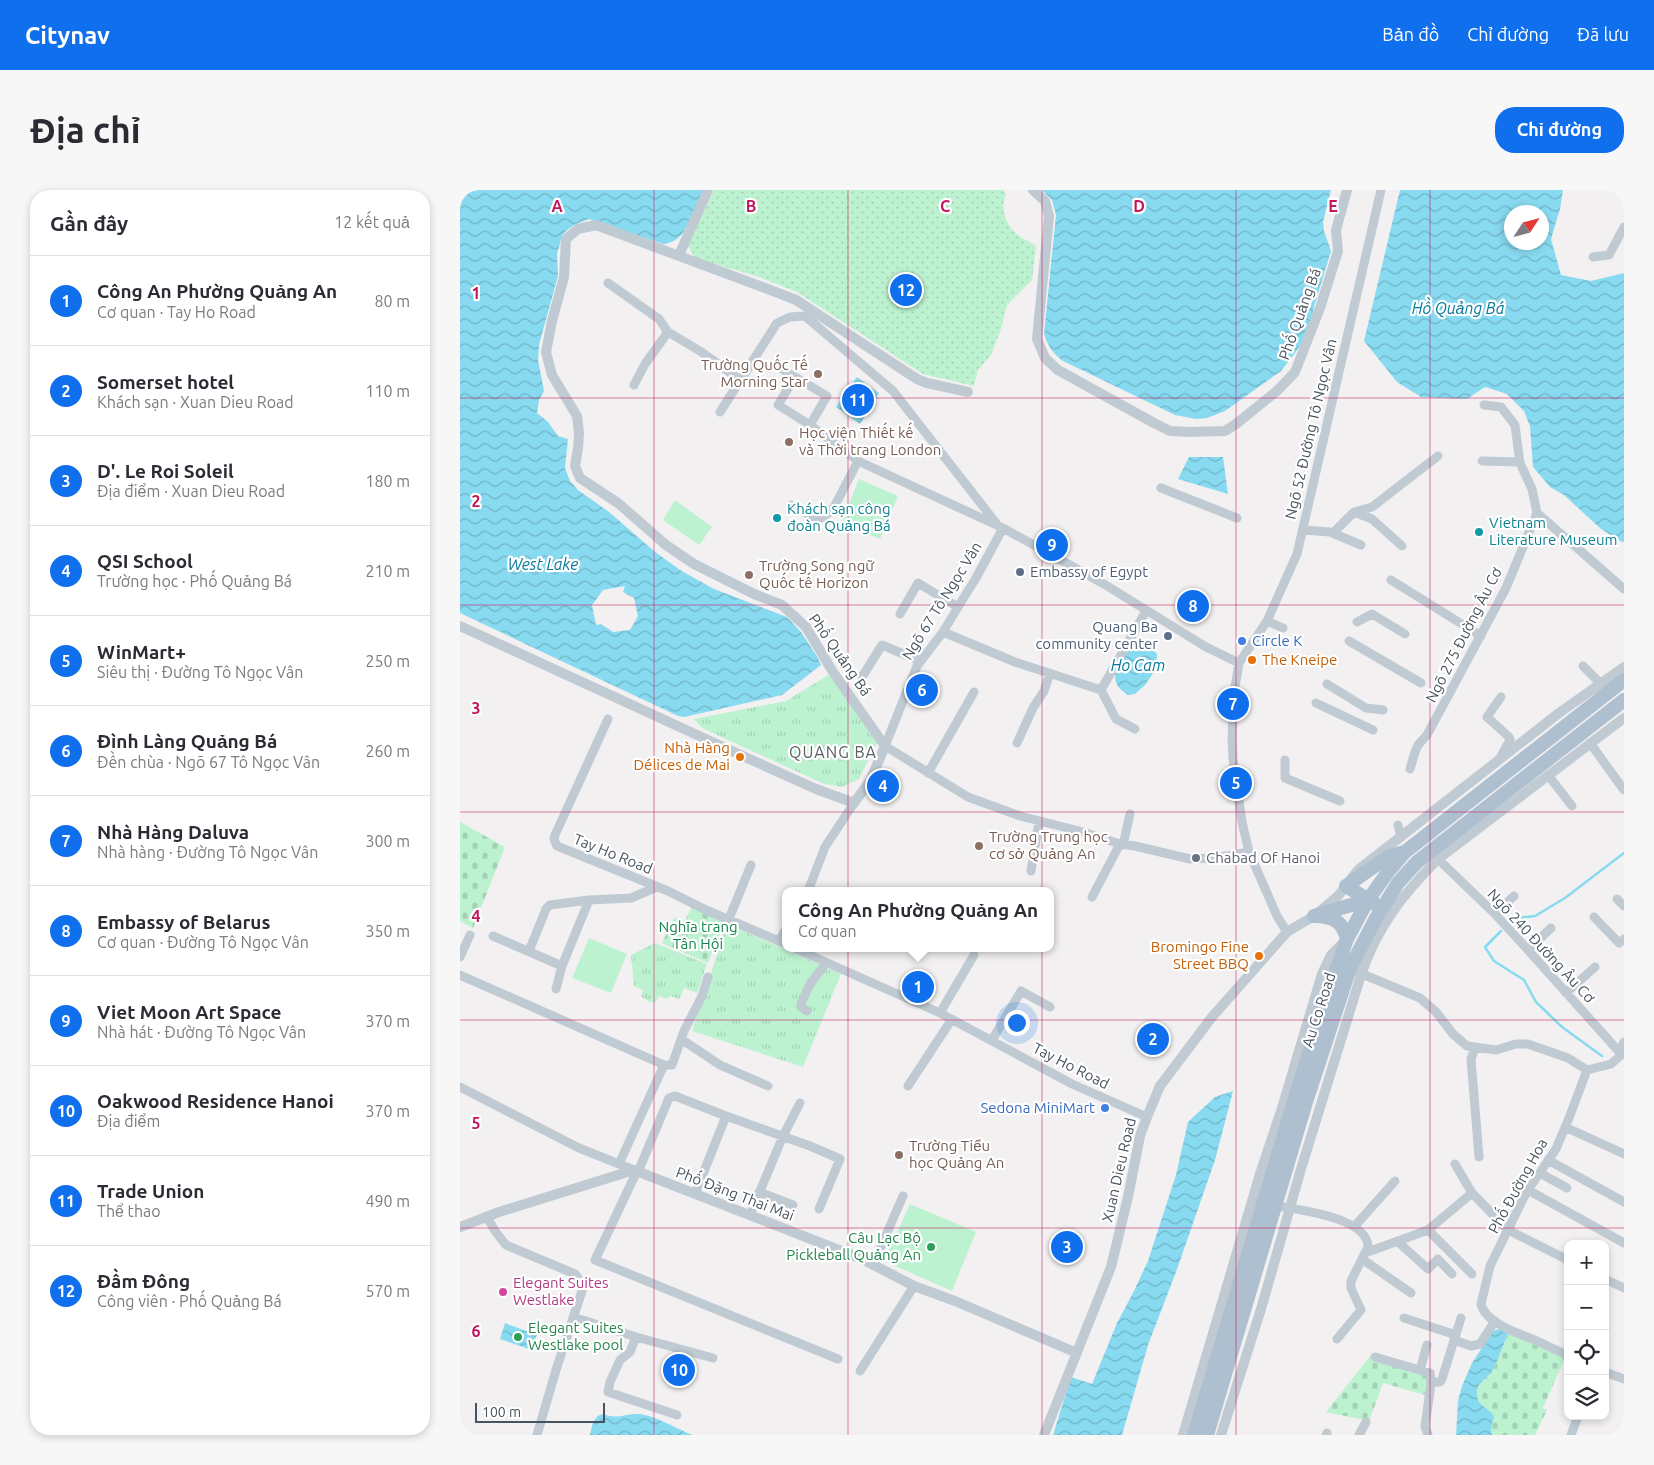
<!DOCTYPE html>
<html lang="vi">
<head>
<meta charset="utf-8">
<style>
	:root { --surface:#fff; --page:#f7f7f7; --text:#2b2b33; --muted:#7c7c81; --line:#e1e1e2; --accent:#106fec }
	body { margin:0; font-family:Ubuntu,sans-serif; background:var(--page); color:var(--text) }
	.controls { position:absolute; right:15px; bottom:15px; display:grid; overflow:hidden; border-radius:10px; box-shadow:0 2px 8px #0003 }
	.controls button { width:45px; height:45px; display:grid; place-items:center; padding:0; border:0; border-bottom:1px solid var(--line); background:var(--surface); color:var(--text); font:25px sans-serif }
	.compass { position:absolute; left:1044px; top:15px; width:45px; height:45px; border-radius:50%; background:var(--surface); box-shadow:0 2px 8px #0003; rotate:54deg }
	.scale { position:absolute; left:15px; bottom:12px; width:130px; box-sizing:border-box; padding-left:5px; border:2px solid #47535e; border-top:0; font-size:14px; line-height:18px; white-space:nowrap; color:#47535e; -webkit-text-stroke:4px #fff; paint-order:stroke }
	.you { position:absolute; left:556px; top:832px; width:18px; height:18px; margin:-12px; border:4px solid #fff; border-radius:50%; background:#1a73e8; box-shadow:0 0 0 8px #1a73e833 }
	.badge { display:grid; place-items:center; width:32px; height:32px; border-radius:50%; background:var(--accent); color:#fff; font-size:16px; font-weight:700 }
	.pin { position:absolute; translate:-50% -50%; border:2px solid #fff; box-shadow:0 1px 5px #0006 }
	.popup { position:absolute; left:322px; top:697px; width:272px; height:65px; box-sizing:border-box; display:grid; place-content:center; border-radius:10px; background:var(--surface); filter:drop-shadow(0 1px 4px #0005); font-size:16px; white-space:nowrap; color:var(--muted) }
	.popup b { font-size:19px; color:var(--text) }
	.popup::after { content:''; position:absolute; left:50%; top:100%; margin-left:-10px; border:10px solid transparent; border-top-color:var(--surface) }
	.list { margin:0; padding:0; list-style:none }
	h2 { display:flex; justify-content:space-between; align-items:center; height:65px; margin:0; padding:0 20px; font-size:21px }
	h2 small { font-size:16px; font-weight:400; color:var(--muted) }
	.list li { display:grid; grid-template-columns:32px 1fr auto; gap:15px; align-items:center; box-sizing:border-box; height:90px; padding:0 20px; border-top:1px solid var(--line) }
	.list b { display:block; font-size:19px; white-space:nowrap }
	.list p { margin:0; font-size:16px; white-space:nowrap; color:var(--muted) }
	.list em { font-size:16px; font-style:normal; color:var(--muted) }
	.icon { flex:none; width:28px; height:28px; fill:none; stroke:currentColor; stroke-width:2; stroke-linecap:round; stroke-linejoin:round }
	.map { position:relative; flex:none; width:1164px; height:1245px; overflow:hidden; border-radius:20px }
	header { display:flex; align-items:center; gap:30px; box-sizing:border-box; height:70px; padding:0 25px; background:var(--accent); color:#fff }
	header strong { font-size:24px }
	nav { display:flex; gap:28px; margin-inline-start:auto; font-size:18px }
	.intro { display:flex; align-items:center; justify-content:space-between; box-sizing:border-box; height:120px; padding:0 30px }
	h1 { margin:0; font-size:35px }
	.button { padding:12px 22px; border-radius:20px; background:var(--accent); color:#fff; font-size:18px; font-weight:700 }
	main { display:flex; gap:30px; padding:0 30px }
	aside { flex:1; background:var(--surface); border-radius:20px; box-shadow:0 2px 8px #0003 }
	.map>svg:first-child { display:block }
</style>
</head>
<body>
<header>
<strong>Citynav</strong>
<nav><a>Bản đồ</a><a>Chỉ đường</a><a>Đã lưu</a></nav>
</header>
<div class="intro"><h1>Địa chỉ</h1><a class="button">Chỉ đường</a></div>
<main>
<aside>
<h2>Gần đây<small>12 kết quả</small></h2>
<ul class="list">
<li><span class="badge">1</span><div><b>Công An Phường Quảng An</b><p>Cơ quan · Tay Ho Road</p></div><em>80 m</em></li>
<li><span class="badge">2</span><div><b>Somerset hotel</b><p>Khách sạn · Xuan Dieu Road</p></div><em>110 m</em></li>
<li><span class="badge">3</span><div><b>D'. Le Roi Soleil</b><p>Địa điểm · Xuan Dieu Road</p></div><em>180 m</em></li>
<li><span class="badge">4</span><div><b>QSI School</b><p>Trường học · Phố Quảng Bá</p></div><em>210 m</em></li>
<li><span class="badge">5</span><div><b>WinMart+</b><p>Siêu thị · Đường Tô Ngọc Vân</p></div><em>250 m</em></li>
<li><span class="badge">6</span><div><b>Đình Làng Quảng Bá</b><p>Đền chùa · Ngõ 67 Tô Ngọc Vân</p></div><em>260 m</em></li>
<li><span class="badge">7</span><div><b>Nhà Hàng Daluva</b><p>Nhà hàng · Đường Tô Ngọc Vân</p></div><em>300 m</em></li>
<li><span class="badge">8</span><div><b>Embassy of Belarus</b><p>Cơ quan · Đường Tô Ngọc Vân</p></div><em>350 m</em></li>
<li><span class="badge">9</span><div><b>Viet Moon Art Space</b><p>Nhà hát · Đường Tô Ngọc Vân</p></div><em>370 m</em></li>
<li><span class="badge">10</span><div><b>Oakwood Residence Hanoi</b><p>Địa điểm</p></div><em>370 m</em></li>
<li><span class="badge">11</span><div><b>Trade Union</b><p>Thể thao</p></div><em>490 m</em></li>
<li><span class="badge">12</span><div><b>Đầm Đông</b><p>Công viên · Phố Quảng Bá</p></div><em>570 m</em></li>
</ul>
</aside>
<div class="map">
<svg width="1164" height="1245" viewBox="0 0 1164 1245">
	<defs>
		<pattern id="grass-tufts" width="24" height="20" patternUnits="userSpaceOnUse" patternTransform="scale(1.25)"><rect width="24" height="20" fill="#bdf2d1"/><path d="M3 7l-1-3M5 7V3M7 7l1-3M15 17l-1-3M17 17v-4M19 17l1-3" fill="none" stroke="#a4d1b6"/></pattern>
		<pattern id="cemetery-stones" width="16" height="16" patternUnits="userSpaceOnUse" patternTransform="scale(1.25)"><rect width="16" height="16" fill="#bdf2d1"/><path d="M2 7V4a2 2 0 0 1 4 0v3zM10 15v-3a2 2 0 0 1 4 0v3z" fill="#a4d1b6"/></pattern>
		<pattern id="garden-dots" width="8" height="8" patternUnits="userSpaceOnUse" patternTransform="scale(1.25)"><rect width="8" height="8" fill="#bdf2d1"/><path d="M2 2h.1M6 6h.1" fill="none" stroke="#a4d1b6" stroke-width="1.8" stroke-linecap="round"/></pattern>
		<pattern id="water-waves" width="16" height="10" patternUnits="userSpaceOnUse" patternTransform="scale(1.25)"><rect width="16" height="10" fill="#88daf0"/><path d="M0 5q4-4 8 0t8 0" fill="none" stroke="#71b3c6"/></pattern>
	</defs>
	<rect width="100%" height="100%" fill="#f2f0f0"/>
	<path fill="url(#grass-tufts)" d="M370,484L417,553L399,589L382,597L364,594L242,538L234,529L326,511Z
		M267,734L381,784L343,877L232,841Z
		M195,753L247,774L237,803L224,798L219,809L210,806L207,809L199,806L195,813L188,811L181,806L183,800L174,796L171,765Z"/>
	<path fill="url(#cemetery-stones)" d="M0,632L45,657L13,738L0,731Z
		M232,716L265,731L248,773L202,753L214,728L225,731Z
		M1048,1143L1105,1168L1083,1218L1087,1220L1075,1245H1032L1031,1238L1034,1226C1029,1218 1018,1216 1017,1206C1015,1192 1028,1189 1033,1180C1039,1168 1043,1155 1048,1143Z
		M911,1165L970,1181L965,1205L923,1193L909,1231L866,1222Z"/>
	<path fill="url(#garden-dots)" d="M254,0H543L546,4C539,21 547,38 562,48C567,51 572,53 576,56L572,90L547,115L540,142L531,165L518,180L514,196L463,184L337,102L299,87L235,68L228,56Z"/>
	<path fill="#bdf2d1" d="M399,289L438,306L420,349L381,333Z
		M215,310L252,337L239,355L203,330Z
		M129,748L167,764L151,803L112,788Z
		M450,1014L516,1042L492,1101L424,1071Z"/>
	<path fill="url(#water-waves)" fill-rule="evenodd" d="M0,0H245L223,43C217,50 212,53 203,54L129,29L116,34L107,40L102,46L97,64L98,86L79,155L78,170L84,201L79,210L77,223L88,232L98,246L108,249L105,278L110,291L118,300L149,322L194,361L220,380L254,399L327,427L341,442L358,468L361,475L322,505L224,527L218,526L0,423Z
		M582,0H871L863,32L864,41L871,61L854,117L850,140L835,163L821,181L765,221L747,228L736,229L715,225L603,171C593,164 588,156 584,144L596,25L592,10Z
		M940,0H1103L1100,19L1091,49L1101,85L1131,91L1164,83V352H1162L1141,339L1104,305L1090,297L1073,277L1070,236L1064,221L1047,204L1025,197L1007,209L961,207L937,192L904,151ZM1052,22H1082V52H1052Z
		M397,187L419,203L400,234L376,217Z
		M729,267H763L768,304L718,289Z
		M688,454L697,464L696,479L685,495L675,504L668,505C643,490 660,472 673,455Z
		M773,901L755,970L716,1082L688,1155L662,1245H593L611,1187L632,1194L657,1133L673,1103L688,1071L716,985L728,932L755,907Z
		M45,1133L77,1145L75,1149L78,1154L73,1157L72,1160L40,1149Z
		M1039,1139L1048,1143C1043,1155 1039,1168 1033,1180C1028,1189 1015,1192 1017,1206C1018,1216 1029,1218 1034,1226L1031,1238L1032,1245H996L998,1211L1002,1196L1012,1173L1033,1141Z
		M143,1224C160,1230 164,1223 179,1224C193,1225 218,1239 232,1245H130C132,1236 133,1226 143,1224Z"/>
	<path fill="#f2f0f0" d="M165,396L163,402L174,408L178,426L170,440L153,442L141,434L136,435L132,415L143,400Z"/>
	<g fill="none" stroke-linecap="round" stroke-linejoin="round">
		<path stroke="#88daf0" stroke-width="2.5" d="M1052,732L1057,728L1075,726L1105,708L1164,663
			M1041,741L1025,757L1034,771L1064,790L1076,812L1102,837L1142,866"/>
		<path stroke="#c0cad2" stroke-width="9" d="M1133,67L1149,65L1164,37
			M148,93L199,129L208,142
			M315,175L367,206L350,235
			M335,187L318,215L350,235L398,271L543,338L644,394L746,457L779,473
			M174,195L185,174L208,142L240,161L280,190
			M1024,215L1041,217L1055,235L1060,273L1072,299L1077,323
			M260,222L317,133L330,127L345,126L433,201L536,333
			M1022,271L1060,272
			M701,298L777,328
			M331,315L351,326L361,328L372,321L398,271
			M894,322L912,329L942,356
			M1077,323L1164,399
			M543,338L516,388L498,417L483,442L457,476L425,556L508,607L560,626L623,642L660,654L675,656L730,669L755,668L789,662
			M843,340L870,342L901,355
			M873,343L894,322L912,317L978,266
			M931,390L1021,446
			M440,424L458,393L498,417
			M807,431L823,438
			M897,432L912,424L945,444
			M483,442L555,472L641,500
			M889,451L961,493
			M1123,476L1141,494
			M402,487L422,455L460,471
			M867,494L906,518L923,520
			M856,513L913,540
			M148,529L95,645L94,649L97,656L208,701L246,720L326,754
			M675,539L656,529L641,500L686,421
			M557,553L573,518L584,501L590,483
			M1130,553L1164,600
			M825,570V588L880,611
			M1039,570L1050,550L1049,547L1027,527L1041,507
			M950,579L955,562L958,555L967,545L1046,398L1077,323
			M468,583L514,502
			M1088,585L1112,616
			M938,635L941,647
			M663,655L670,624
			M978,669L1035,724L1068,760L1162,865
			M571,681L579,631
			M348,701L365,657L394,613
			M632,707L660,654
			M1157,709L1164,716
			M1035,724L1054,706
			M1134,727L1159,753L1164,749
			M268,731L291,675
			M827,742L817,726L789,662L782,632L773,569L772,549L774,503L779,473L807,431L837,364L921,0
			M33,746L102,776L129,710
			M319,751L326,739
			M334,758L480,823L612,894L687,927
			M1068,760L1091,738
			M69,761L86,719L90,715L129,710L171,708L197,697
			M0,767L10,745
			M895,781L960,808L976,822L993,844L1007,856L1036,860L1056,854H1068L1108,868L1127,880L1151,874L1161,865L1160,861L1164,852
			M0,785L204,875
			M96,799L102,776
			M1106,803L1135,777
			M347,821L341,817V814L350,794L366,773
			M480,823L514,765
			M221,849L260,875L308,896
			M532,850L561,801L590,817
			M1015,858L1011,869L1019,967
			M448,896L492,829
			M0,897L119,958L174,980
			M1105,937L1164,964
			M1088,970L1164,1012
			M159,974L204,875H212L224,841L242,806L248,787
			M995,974L1012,1003L1048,1040L1108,1070
			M177,981L135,1070L378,1169
			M178,982L209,908L215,906L266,926L350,956L380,969L359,1019
			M1080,983L1107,998
			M1068,1000L1164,1053
			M299,1002L333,1015
			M235,1004L266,926
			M816,1016C838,1019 908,1028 908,1057L891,1091V1098L901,1120L877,1149
			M290,1025L323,946L340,913
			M27,1027L35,1041L46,1055L115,1084L121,1092L123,1098L96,1180L77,1245
			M894,1037L935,991
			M968,1040L1012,1084
			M937,1051L968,1079L978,1069L992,1084
			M905,1063L968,1040L1012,1003
			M902,1069L951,1103
			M413,1075L443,1006
			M1145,1089L1164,1098
			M113,1127L176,1147L253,1168
			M944,1128L996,1145
			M176,1147L170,1162L160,1170L150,1192L148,1202L217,1225
			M994,1150L1011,1156L1020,1154L1035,1131
			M1108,1165C1097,1161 1086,1155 1075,1150C1060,1144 1025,1133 1021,1114L1030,1076L1066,1003L1096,959L1109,928L1127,880
			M915,1167L970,1183L971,1194
			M960,1180L967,1155
			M400,1181L454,1096
			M1145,1182L1164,1189
			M866,1245L867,1243
			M899,1245L906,1232
			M968,1245L965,1236L971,1194L974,1192H980L982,1189L1001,1128
			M1111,1245L1118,1226"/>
		<path stroke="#c0cad2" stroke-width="10" d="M573,0L585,11L589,26L577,149L585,168L598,180L694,233L710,241L728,242L765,241L776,234L818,200L835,182L860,118L878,61L876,40L887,0
			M219,65L248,0
			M0,436L285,567L356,599L394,613L410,591L425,556L373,482L346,437L322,415L294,404L234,374L206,355L158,313L120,288L115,276L118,258L119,243L117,226L92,185L86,162L92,131L104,87L106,49L118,39L136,35L313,101L336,110L457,189L467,193L508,202
			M0,1037L39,1022L174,980L402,1069L454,1096L495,1111L617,1163
			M584,1245L651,1077L668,1007L680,946L687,927L700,896L752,827L827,742L854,726L878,706L898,680L1099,523L1164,477
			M723,1245L800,984L822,918L862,784L871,765L886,750
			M761,1245L801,1119L841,979L901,785C917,737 943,704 978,669L1164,528"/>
		<path stroke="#aebfd0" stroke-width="14" d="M915,714L886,696L929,666L945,662
			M854,726L908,710
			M857,726C874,727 883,732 887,749
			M734,1245L825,941L860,827L887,749L908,710L928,682L945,662L1164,490
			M747,1245L846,912L890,778L915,730L938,693L957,672L1164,510"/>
	</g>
	<path fill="none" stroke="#c2185b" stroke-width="1" stroke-opacity="0.55" d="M194,0V1245M388,0V1245M582,0V1245M776,0V1245M970,0V1245M0,208H1164M0,415H1164M0,622H1164M0,830H1164M0,1038H1164"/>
	<g fill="#8d6e63" stroke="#fff" stroke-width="2">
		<circle cx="358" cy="184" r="5"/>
		<circle cx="329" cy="252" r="5"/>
		<circle cx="289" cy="385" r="5"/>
		<circle cx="519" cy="656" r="5"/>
		<circle cx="439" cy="965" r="5"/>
	</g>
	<g fill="#0f9aa8" stroke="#fff" stroke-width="2">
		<circle cx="317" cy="328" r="5"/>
		<circle cx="1019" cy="342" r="5"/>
	</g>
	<g fill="#5c6f8a" stroke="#fff" stroke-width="2">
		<circle cx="560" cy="382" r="5"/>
		<circle cx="708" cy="446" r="5"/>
	</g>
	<g fill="#3f7fe0" stroke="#fff" stroke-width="2">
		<circle cx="782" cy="451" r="5"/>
		<circle cx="645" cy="918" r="5"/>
	</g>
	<g fill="#e8710a" stroke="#fff" stroke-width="2">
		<circle cx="792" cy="470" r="5"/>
		<circle cx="280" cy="567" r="5"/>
		<circle cx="799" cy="766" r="5"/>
	</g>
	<circle fill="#6b7280" stroke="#fff" stroke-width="2" cx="736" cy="668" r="5"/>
	<g fill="#2e9e5b" stroke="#fff" stroke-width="2">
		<circle cx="471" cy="1057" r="5"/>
		<circle cx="58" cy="1147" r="5"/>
	</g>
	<circle fill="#d1479c" stroke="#fff" stroke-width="2" cx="43" cy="1102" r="5"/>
	<g text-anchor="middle" stroke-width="4.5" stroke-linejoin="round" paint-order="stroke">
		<g font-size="15" fill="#47535e" stroke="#fff">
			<text transform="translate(840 124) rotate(-70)" y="5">Phố Quảng Bá</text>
			<text transform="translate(851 239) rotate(-77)" y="5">Ngõ 52 Đường Tô Ngọc Vân</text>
			<text transform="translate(482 411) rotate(-58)" y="5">Ngõ 67 Tô Ngọc Vân</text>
			<text transform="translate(1004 445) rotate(-63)" y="5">Ngõ 275 Đường Âu Cơ</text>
			<text transform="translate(380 465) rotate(55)" y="5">Phố Quảng Bá</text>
			<text transform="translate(153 664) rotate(22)" y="5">Tay Ho Road</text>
			<text transform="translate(1081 756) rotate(47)" y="5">Ngõ 240 Đường Âu Cơ</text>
			<text transform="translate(859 820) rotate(-72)" y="5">Au Co Road</text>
			<text transform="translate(611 876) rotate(27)" y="5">Tay Ho Road</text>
			<text transform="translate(659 980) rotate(-77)" y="5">Xuan Dieu Road</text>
			<text transform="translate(1058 996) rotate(-61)" y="5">Phố Đường Hoa</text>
			<text transform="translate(275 1004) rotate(21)" y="5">Phố Đặng Thai Mai</text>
		</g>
		<g font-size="15" fill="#785e54" stroke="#fff" text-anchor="start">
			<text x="348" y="180" text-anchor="end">Trường Quốc Tế<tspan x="348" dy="17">Morning Star</tspan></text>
			<text x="339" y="248">Học viện Thiết kế<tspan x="339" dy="17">và Thời trang London</tspan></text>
			<text x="299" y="381">Trường Song ngữ<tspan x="299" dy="17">Quốc tế Horizon</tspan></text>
			<text x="529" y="652">Trường Trung học<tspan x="529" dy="17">cơ sở Quảng An</tspan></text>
			<text x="449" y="961">Trường Tiểu<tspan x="449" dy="17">học Quảng An</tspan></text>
		</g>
		<g font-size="15" fill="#0d838f" stroke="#fff" text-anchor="start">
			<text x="327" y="324">Khách sạn công<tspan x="327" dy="17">đoàn Quảng Bá</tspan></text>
			<text x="1029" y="338">Vietnam<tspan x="1029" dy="17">Literature Museum</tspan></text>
		</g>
		<g font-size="15" fill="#4e5e75" stroke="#fff" text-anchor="start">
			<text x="570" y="387">Embassy of Egypt</text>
			<text x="698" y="442" text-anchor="end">Quang Ba<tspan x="698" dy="17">community center</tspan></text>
		</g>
		<g font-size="15" fill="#366cbe" stroke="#fff" text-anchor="start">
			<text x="792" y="456">Circle K</text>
			<text x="635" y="923" text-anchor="end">Sedona MiniMart</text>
		</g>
		<g font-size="15" fill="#c56008" stroke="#fff" text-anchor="end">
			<text x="802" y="475" text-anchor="start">The Kneipe</text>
			<text x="270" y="563">Nhà Hàng<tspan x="270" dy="17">Délices de Mai</tspan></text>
			<text x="789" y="762">Bromingo Fine<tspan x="789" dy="17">Street BBQ</tspan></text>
		</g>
		<g font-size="15" fill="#5b616d" stroke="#fff" text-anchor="start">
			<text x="746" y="673">Chabad Of Hanoi</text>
		</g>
		<g font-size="15" fill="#13854c" stroke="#fff">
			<text x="238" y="742">Nghĩa trang<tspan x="238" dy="17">Tân Hội</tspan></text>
		</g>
		<g font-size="15" fill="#27864d" stroke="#fff" text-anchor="end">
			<text x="461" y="1053">Câu Lạc Bộ<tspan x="461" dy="17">Pickleball Quảng An</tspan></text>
			<text x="68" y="1143" text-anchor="start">Elegant Suites<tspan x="68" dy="17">Westlake pool</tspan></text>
		</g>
		<g font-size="15" fill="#b23c85" stroke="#fff" text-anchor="start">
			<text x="53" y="1098">Elegant Suites<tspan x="53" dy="17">Westlake</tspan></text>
		</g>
		<g font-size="16" font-style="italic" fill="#077a9b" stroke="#fff">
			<text x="998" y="124">Hồ Quảng Bá</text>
			<text x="83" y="380">West Lake</text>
			<text x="678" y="481">Ho Cam</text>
		</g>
		<g font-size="16" letter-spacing="1" fill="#5c6065" stroke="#fff">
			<text x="373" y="568">QUANG BA</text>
		</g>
	</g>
	<g font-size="16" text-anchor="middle" font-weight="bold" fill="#c2185b" stroke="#fff" stroke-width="4.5" stroke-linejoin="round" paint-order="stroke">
		<text x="97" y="22">A</text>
		<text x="291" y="22">B</text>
		<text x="485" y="22">C</text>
		<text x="679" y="22">D</text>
		<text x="873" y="22">E</text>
		<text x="16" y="109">1</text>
		<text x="16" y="317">2</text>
		<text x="16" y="524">3</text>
		<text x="16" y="732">4</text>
		<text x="16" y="939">5</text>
		<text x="16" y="1147">6</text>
	</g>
</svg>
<div class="controls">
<button>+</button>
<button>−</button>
<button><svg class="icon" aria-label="locate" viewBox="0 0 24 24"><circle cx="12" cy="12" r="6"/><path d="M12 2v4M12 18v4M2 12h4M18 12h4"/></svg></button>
<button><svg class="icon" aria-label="layers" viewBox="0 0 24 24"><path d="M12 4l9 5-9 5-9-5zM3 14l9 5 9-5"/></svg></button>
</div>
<svg class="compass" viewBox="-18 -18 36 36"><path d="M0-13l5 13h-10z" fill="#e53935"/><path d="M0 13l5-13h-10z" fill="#7c7c81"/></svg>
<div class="scale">100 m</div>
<div class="you"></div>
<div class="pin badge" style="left:458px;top:797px">1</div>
<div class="popup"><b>Công An Phường Quảng An</b>Cơ quan</div>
<div class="pin badge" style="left:693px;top:849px">2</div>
<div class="pin badge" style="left:607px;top:1057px">3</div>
<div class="pin badge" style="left:423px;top:596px">4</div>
<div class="pin badge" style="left:776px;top:593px">5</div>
<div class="pin badge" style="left:462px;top:500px">6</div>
<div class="pin badge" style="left:773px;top:514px">7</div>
<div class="pin badge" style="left:733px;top:416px">8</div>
<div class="pin badge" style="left:592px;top:355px">9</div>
<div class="pin badge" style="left:219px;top:1180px">10</div>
<div class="pin badge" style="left:398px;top:210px">11</div>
<div class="pin badge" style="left:446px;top:100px">12</div>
</div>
</main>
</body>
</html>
